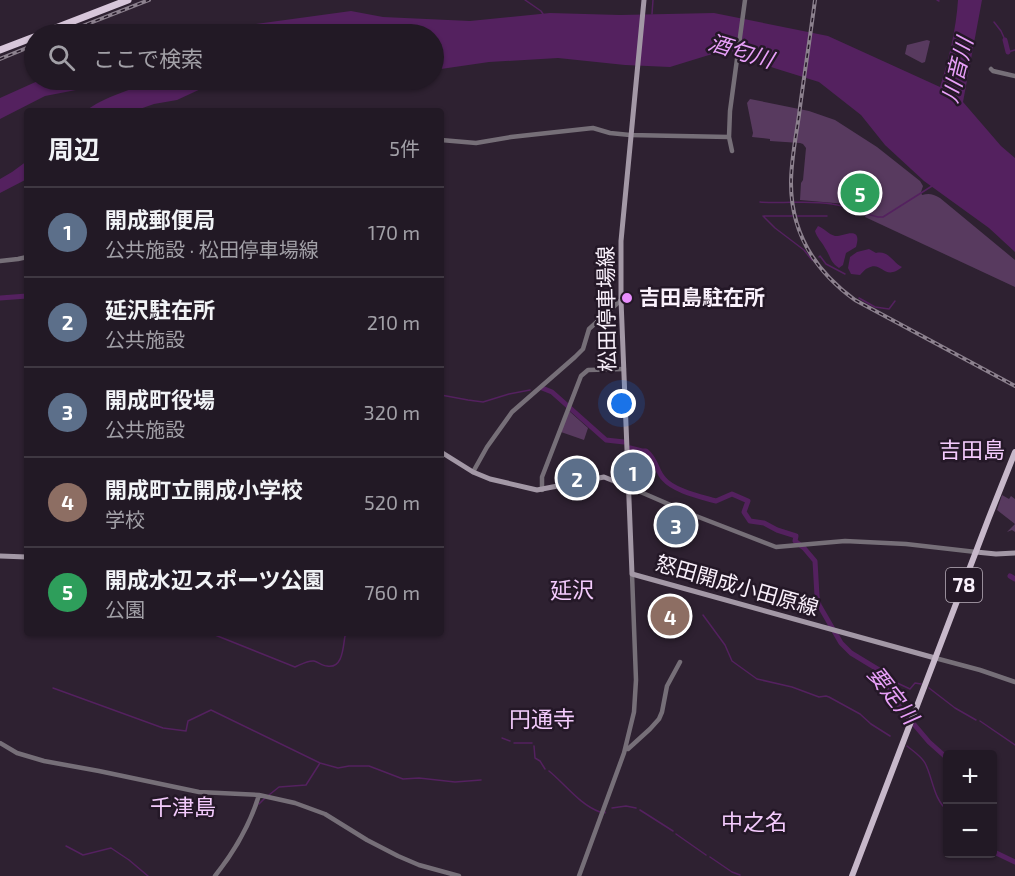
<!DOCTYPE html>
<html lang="ja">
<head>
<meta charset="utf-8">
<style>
	:root { --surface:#221925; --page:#2a222d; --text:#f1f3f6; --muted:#a2a0a7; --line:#3f3842; --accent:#b45309 }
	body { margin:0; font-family:"Exo 2","Noto Sans JP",sans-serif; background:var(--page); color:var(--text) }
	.controls { position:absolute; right:18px; bottom:18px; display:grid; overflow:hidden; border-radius:6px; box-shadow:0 2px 4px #0004 }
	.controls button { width:54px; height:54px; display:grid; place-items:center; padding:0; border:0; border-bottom:2px solid var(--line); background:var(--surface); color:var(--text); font:30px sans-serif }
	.you { position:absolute; left:622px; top:404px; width:21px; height:21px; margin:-15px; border:4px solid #fff; border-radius:50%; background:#1a73e8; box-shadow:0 0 0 9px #1a73e833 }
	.badge { display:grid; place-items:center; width:39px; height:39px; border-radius:50%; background:var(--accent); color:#fff; font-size:20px; font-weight:700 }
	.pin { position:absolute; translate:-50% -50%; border:3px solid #fff; box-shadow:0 2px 6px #0006 }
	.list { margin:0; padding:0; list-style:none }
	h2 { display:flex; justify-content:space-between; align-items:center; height:78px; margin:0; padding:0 24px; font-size:26px }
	h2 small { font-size:20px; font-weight:400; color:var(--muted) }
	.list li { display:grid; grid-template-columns:39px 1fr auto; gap:18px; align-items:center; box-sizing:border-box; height:90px; padding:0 24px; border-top:2px solid var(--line) }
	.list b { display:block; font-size:22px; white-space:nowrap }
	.list p { margin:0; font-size:20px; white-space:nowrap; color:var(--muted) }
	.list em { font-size:20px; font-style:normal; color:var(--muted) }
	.icon { flex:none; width:33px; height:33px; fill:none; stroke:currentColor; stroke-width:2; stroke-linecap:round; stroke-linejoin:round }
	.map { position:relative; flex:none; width:1015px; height:876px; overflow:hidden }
	.search { position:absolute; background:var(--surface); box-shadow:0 2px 4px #0004; left:24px; top:24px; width:420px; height:66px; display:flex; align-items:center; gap:15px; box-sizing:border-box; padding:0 21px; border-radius:33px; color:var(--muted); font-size:22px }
	.panel { position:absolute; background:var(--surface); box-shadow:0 2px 4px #0004; left:24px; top:108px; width:420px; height:528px; border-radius:6px }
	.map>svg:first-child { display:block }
</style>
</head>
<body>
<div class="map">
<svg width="1015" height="876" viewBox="0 0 1015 876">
	<rect width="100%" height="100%" fill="#2e2131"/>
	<path fill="#583a5f" d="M927,40L930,41L925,62L922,63L905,54L907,45Z
		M750,99L809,111L835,120L877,147L920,181L923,186L921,192L922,195C929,193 933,194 940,198L1015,260V287L865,217L866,211L846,204L800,200L801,183L803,180L806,148L803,144L800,143L770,141V139L752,137L753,133L747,103Z
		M569,411L588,428L584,440L561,432Z
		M1002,495L1009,499L1011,496L1015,499V532L1012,530L1007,532L1015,524L997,510Z"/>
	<path fill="#54215f" d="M958,0H982L963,102L1001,146L1015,158V252L989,228L924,181L885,145L861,115L819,82L774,68L731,51L709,55L670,67L625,65L558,58L489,62L434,70V34H201L226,28L351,11L383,17L470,21L550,13L620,15L714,13L828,36L940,87C949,58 956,30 958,0Z
		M40,80H111L76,90L45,96L0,119V98Z
		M159,80H220L177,100L154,104L134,111H86C101,98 139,86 159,80Z
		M27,161V179L0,193V179L12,172Z
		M818,226C824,228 828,234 835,236C842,237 863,224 856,247L846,253L843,265L839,268C830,262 831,257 825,248C822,242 817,238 815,231Z
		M869,249L876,253C889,250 893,263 902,267C884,282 882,260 868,268C865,269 863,272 860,275L851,274L848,268L850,257L857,252Z"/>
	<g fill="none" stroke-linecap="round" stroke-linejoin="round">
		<path stroke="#54215f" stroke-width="1.5" d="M525,0L541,11L543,14
			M937,0L939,1
			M652,14L653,0
			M994,22L1001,31L1005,40
			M1008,52L1015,50
			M760,202C784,204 808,200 832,204C848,206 862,213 878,217H883L932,186
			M763,216L775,228L804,250L812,260
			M764,216H827
			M819,257L820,256L826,264L845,274
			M859,298L875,307L889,309L895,301
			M441,395L468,400L483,402L509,394L530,390
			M703,615L725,645L732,661L757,679L792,687L819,697L826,696L829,697L860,714L871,724L890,736
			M210,633L295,667C300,665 308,660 314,661C318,662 323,666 327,666C343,669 343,647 345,636L350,633
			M885,680H888
			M893,681L910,689L915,683L921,684
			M53,688L163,728L186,731L188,721L211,710L320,763
			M929,688L955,708L976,720
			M980,721L1015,745
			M502,738L510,741
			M514,743H532
			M534,746L535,758L540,761L545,769
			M907,746C913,751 921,756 925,763C933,778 933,799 948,811
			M549,771C565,784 580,805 600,812
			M269,795L279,787L306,785L320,763L338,768L349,766H369L403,779L419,778L455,782L481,780
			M259,804L265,798
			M612,808L626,806L636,808
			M640,810L673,831
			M605,813V812
			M676,834L706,855
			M66,846L83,855L111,848L129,860L148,876
			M710,857L732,872L740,875"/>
		<path stroke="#54215f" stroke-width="5" d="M1005,40L1008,52
			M0,298L27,296
			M542,388L552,392L606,440L624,442
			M630,448L642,451H646C657,460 656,471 664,479C673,490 698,496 712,500L716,501L732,494L748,501L744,512L750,521L764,523L777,530L796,536L795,541L804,548L815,561L817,596L819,605L841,643L851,653L879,670L901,709L929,742L948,759
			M1010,576L1015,579
			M992,851L1015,862"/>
		<path stroke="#766f78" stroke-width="4.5" d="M991,69L993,71L1015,76
			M441,140L476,143L511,137L593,128L610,133L630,135L729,137
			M732,151L729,137L730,111L745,0
			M0,261L18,259L27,257
			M473,472L487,447L512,412L575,357L583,349L589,329L621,300
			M629,487L696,516L776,547L845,541L906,544L976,552
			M542,490V477L581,376L588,370L624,369
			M935,658L980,670L1015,682
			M0,743L17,753L44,761L99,771L199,792L259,795L295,803L325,814L367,840L398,856L419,865L459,876
			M625,749H628L650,729L659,719L662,712L667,686L680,662
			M215,876C234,852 250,825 259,795
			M579,876L624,753L634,712L636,680L632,574"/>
		<path stroke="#a398a6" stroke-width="5" d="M644,0L621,241V300L632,574L935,658
			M441,452L473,472L490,479L537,490L604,477L629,487
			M976,552L996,554L1015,553
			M0,556L27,557"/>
		<path stroke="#c7b8ca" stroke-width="6" d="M852,876L988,520L1015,452"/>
		<path stroke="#d7c6da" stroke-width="7" d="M40,34L128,0
			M0,50L34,37"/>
		<g stroke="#8c818e" stroke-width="4">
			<path id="rail" d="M815,0C810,38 804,76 799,115C796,137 791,160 791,183C791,234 815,271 855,300L1015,386
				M62,34L149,0
				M0,59L34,45"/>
		</g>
		<use href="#rail" stroke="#241827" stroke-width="1.5" stroke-dasharray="4.5" stroke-linecap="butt"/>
	</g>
	<circle fill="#e98efe" stroke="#241827" stroke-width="2" cx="627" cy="298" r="6"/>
	<g text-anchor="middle" stroke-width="5" stroke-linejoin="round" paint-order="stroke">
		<rect fill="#241827" stroke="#bab0bc" stroke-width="1.5" x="946" y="568" width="36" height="34" rx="4.5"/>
		<g font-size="20" font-weight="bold" fill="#faf1fc">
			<text x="964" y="592">78</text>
		</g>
		<g font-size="21" font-weight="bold" fill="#faf1fc" stroke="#241827" text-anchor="start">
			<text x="639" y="305">吉田島駐在所</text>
		</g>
		<g font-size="21" fill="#faf1fc" stroke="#241827">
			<text transform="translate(607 309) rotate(-91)" y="7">松田停車場線</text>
			<text transform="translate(737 586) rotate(16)" y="7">怒田開成小田原線</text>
		</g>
		<g font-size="22" font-style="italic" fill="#e9a0fa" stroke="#241827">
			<text transform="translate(741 51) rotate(17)" y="8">酒匂川</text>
			<text transform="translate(957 70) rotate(-76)" y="8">川音川</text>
			<text transform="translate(893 695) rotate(52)" y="8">要定川</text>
		</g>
		<g font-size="22" fill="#f4cbfd" stroke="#241827">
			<text x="972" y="458">吉田島</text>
			<text x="572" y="598">延沢</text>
			<text x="542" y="727">円通寺</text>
			<text x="183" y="815">千津島</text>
			<text x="754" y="830">中之名</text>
		</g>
	</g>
</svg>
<div class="controls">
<button>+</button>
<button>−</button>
</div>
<div class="you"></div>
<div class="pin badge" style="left:633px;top:472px;background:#5c6f8a">1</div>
<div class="pin badge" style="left:577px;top:478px;background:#5c6f8a">2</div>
<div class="pin badge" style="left:676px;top:525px;background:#5c6f8a">3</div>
<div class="pin badge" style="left:670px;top:616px;background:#8d6e63">4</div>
<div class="pin badge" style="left:860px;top:193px;background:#2e9e5b">5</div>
<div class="search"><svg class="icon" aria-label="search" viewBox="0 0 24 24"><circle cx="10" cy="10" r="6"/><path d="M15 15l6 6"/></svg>ここで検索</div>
<section class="panel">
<h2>周辺<small>5件</small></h2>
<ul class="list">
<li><span class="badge" style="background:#5c6f8a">1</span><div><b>開成郵便局</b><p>公共施設 · 松田停車場線</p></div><em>170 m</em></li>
<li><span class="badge" style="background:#5c6f8a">2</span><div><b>延沢駐在所</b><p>公共施設</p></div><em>210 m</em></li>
<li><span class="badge" style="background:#5c6f8a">3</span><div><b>開成町役場</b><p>公共施設</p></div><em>320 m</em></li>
<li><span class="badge" style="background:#8d6e63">4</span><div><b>開成町立開成小学校</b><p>学校</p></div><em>520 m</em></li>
<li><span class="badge" style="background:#2e9e5b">5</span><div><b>開成水辺スポーツ公園</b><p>公園</p></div><em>760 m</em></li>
</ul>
</section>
</div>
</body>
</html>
